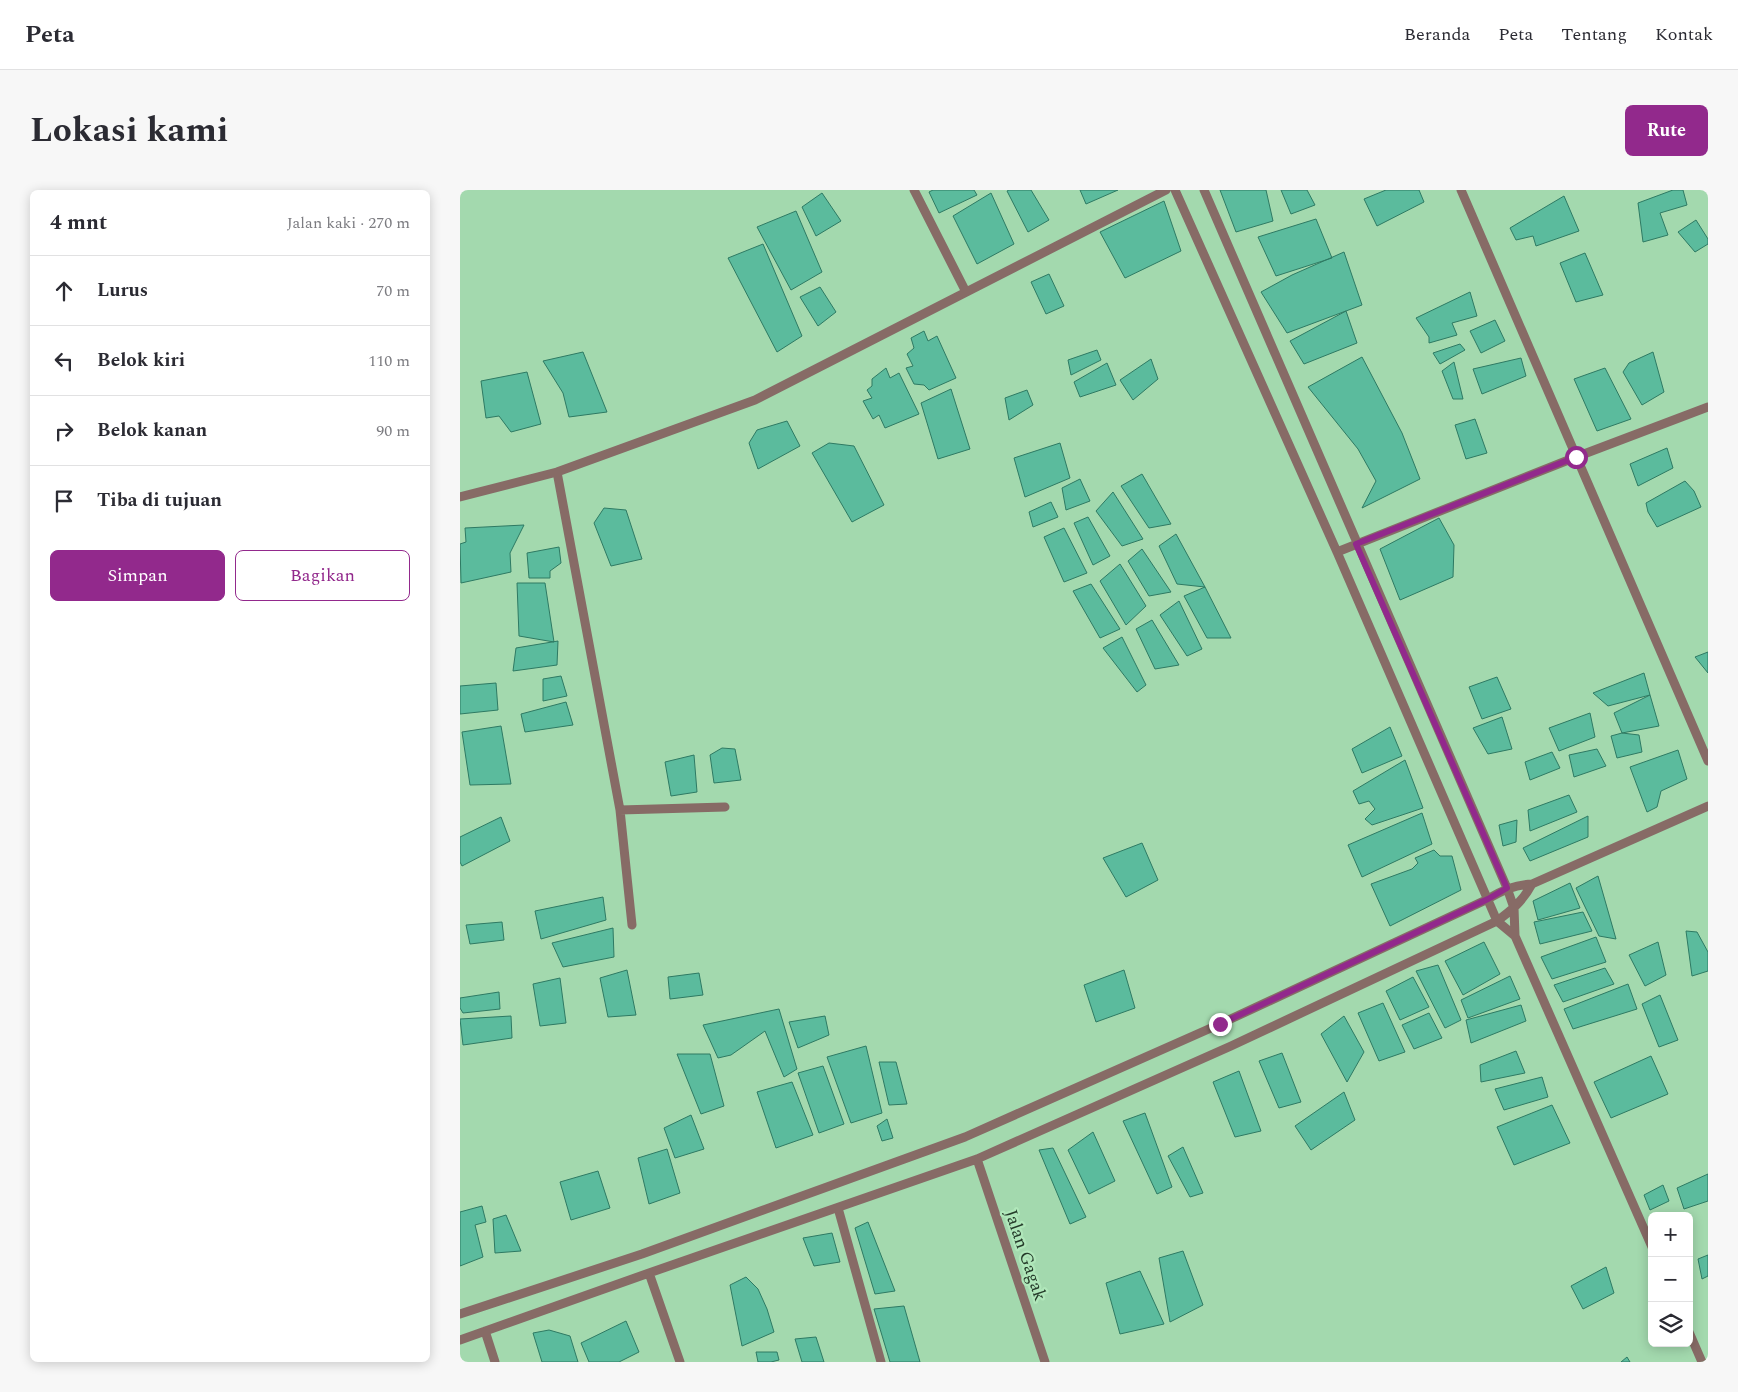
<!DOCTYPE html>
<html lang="id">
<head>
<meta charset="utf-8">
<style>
	:root { --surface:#fff; --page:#f7f7f7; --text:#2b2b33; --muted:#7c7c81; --line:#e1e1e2; --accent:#92298c }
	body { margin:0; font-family:Spectral,serif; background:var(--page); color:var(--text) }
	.controls { position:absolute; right:15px; bottom:15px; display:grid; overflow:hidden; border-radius:8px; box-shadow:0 2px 12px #0003 }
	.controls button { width:45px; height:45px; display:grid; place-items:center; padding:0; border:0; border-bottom:1px solid var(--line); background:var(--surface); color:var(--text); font:25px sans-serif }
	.stop { position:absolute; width:15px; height:15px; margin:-11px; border:4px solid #92298c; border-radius:50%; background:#fff }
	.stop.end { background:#92298c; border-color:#fff; box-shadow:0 1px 5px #0008 }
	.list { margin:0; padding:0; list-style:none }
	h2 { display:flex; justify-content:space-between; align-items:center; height:65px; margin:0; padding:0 20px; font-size:21px }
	h2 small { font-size:16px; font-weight:400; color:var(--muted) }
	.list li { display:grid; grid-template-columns:32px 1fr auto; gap:15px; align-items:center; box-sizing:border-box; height:70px; padding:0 20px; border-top:1px solid var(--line) }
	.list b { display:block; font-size:19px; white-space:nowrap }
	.list em { font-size:16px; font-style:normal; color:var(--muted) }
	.actions { display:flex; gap:10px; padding:15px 20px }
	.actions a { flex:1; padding:11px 0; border:1px solid var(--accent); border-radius:8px; text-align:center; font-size:18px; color:var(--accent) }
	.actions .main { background:var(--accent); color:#fff }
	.icon { flex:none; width:28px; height:28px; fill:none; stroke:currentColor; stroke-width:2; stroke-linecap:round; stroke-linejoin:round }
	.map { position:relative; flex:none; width:1248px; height:1172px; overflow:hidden; border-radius:8px }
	header { display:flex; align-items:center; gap:30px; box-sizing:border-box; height:70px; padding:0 25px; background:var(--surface); border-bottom:1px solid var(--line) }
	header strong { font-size:24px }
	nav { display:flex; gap:28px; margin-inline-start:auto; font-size:18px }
	.intro { display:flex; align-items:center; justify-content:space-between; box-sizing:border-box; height:120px; padding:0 30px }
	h1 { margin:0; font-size:35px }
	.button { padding:12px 22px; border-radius:8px; background:var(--accent); color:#fff; font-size:18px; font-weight:700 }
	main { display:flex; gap:30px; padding:0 30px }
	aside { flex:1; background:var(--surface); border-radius:8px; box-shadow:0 2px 12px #0003 }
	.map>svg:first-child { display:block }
</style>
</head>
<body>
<header>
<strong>Peta</strong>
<nav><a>Beranda</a><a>Peta</a><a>Tentang</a><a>Kontak</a></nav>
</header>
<div class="intro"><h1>Lokasi kami</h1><a class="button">Rute</a></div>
<main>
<aside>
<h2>4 mnt<small>Jalan kaki · 270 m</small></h2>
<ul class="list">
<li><svg class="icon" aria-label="ahead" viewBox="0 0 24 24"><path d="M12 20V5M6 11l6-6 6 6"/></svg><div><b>Lurus</b></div><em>70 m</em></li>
<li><svg class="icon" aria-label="left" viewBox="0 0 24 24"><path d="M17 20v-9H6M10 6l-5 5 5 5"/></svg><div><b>Belok kiri</b></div><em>110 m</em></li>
<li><svg class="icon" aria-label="right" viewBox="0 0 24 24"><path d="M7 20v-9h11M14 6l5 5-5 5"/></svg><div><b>Belok kanan</b></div><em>90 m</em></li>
<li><svg class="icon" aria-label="arrive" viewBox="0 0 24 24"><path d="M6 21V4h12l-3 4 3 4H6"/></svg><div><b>Tiba di tujuan</b></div></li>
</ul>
<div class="actions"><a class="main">Simpan</a><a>Bagikan</a></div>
</aside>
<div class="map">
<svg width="1248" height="1172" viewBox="0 0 1248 1172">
	<rect width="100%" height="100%" fill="#a3d9ae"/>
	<path fill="#5bbb9d" stroke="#2e7a63" d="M473,0H514L517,5L479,23L469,2Z
		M549,0H571L589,30L568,42L547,1Z
		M620,0H658L626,14Z
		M760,0H806L813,31L776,42Z
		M821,0H847L855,15L831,24Z
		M926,0H959L964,12L917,36L904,9Z
		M1213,0H1223L1227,15L1200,23L1208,45L1183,52L1178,13Z
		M362,3L381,31L356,46L342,17Z
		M531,3L554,54L517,74L493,26Z
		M1104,6L1119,41L1076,56L1073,46L1056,50L1050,38Z
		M704,11L721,61L665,88L640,42Z
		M336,21L362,82L331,100L297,37Z
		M856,29L872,68L816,86L798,47Z
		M1236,30L1248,49V54L1235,62L1218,42Z
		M303,54L342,146L317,162L268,68Z
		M884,62L902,115L827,143L801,102L832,85Z
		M1125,63L1143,105L1116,112L1100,73Z
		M589,84L604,116L586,124L571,92Z
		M360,97L376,122L358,136L340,107Z
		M1010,102L1017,126L992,133L997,145L969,153V147L956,128Z
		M886,121L897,153L844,174L830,151Z
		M1035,130L1045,151L1021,163L1010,141Z
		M464,141L468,151L477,146L496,188L469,200L464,195L454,194L446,178L453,176L447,164L454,158L451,148Z
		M1000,154L1005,160L980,174L973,163Z
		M637,160L641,170L611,185L608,170Z
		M123,162L147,222L109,227L103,203L83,171Z
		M1193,162L1204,202L1182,215L1163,182L1169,173Z
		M902,167L942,243L960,289L902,318L916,291L898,259L848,197Z
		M1061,168L1066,186L1022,204L1013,179Z
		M691,169L698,189L673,210L660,190Z
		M994,172L1003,209H993L982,181Z
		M647,173L656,195L620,207L614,192Z
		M426,178L430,188L439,183L459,224L425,238L419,225L413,229L403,211L412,208L407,200L412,196V189Z
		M1145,178L1171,229L1137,241L1114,189Z
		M67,182L81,234L51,242L39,226L26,228L21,191Z
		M491,199L510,259L478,269L461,213Z
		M567,200L573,215L549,230L545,208Z
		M1015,229L1027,263L1006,269L995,235Z
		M327,231L340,256L298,279L289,253L297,240Z
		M369,253L394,256L424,315L392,332L352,263Z
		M600,253L610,288L565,307L554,268Z
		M1207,258L1213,278L1178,296L1170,274Z
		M682,284L711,334L689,338L661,296Z
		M620,289L630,311L606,320L602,298Z
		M1225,291L1234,301L1241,317L1197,337L1188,322L1186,313Z
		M653,302L683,349L662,356L636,321Z
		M591,312L598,327L573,337L569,322Z
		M144,318L166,320L182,369L151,376L134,333Z
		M628,327L650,366L633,375L614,333Z
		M979,328L994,355L993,387L940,410L920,359Z
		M64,335L50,363L51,382L1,393L0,354L6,352L5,338Z
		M604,338L627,383L604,392L584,347Z
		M716,344L745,397L717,394L699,356Z
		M99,357L101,373L90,381V388H69L67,363Z
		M682,359L711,402L689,406L668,371Z
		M660,374L686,416L666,435L640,391Z
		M57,393H85L94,452L59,446Z
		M631,394L660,439L640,448L613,401Z
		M745,397L771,448H747L724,406Z
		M719,411L742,459L727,466L700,425Z
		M692,430L719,475L695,479L676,439Z
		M662,447L686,495L677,502L643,458Z
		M98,451L97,475L53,481L56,458Z
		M1248,462V483L1235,467Z
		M1184,483L1190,505L1148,516L1133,503Z
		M101,486L107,506L83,511V489Z
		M1037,487L1051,519L1022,529L1009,497Z
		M36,493L38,520L0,524V496Z
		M1190,505L1199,536L1162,543L1154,523Z
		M106,512L113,535L65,542L61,524Z
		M1130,523L1135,547L1099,561L1089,538Z
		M1042,527L1052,559L1028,564L1013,538Z
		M41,536L51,594L10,595L2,542Z
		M930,537L942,566L902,583L892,559Z
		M1162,543L1179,545L1182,562L1157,568L1151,546Z
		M262,558L275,559L281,590L254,593L250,565Z
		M1137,559L1146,576L1114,587L1109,565Z
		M1218,560L1227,589L1201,601L1197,617L1187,622L1170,577Z
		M1092,562L1100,578L1070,590L1065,572Z
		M234,565L237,602L211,606L205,572Z
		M945,570L963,618L912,635L905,629L915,619L909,611L899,614L893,601Z
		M1109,605L1117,622L1070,641L1068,620Z
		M962,623L972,654L902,687L888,655Z
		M1128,626V647L1070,671L1063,658Z
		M41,627L50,651L2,676L0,672V647Z
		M1057,630L1056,652L1043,656L1039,635Z
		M682,653L698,690L666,707L643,668Z
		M974,660L980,666H992L1001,700L930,736L911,694L952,679L958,673L955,668Z
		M1138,686L1156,749L1139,746L1116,698Z
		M1110,693L1120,718L1078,730L1073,711Z
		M143,707L146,730L81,749L75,721Z
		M1123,722L1132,741L1080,754L1074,732Z
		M42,732L44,750L10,754L6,735Z
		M153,738L154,767L103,777L92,753Z
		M1226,741L1237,742L1248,762V781L1232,786Z
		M1136,747L1146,772L1092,789L1081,767Z
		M1024,752L1040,784L1003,805L985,771Z
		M1198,752L1206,785L1185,796L1169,765Z
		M978,775L1001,830L985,838L956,781Z
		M1145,778L1154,794L1103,812L1094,795Z
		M167,780L176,825L148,827L140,788Z
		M664,780L675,818L636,832L624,795Z
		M239,783L243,805L210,809L208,787Z
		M1050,786L1060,809L1008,828L1001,810Z
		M953,787L969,817L940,830L926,801Z
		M100,788L106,833L80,836L73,794Z
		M1168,794L1177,819L1113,839L1104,819Z
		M39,802L40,819L3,823L0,818V808Z
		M1200,805L1218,850L1199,857L1182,814Z
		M923,813L945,862L919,871L898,823Z
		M1061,815L1066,831L1011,853L1006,830Z
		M319,819L337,879L324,887L305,841L271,865L258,868L243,835Z
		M969,823L982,848L954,859L942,835Z
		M51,826L52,848L3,855L0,829Z
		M365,826L369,845L338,858L329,832Z
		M884,826L904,862L887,892L861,844Z
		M406,856L422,923L391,933L367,867Z
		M1056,861L1065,883L1021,892L1020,875Z
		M822,863L841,912L819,918L799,871Z
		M217,864H250L264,916L241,924Z
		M1191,866L1208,904L1151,928L1134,892Z
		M419,872H436L447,914L429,915Z
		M363,876L384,934L359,943L338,883Z
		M779,881L801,941L775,947L753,892Z
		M1082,887L1088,907L1044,920L1035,899Z
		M332,892L353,945L316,958L297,902Z
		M884,902L895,930L851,960L835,936Z
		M1092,915L1110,953L1054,975L1037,937Z
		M685,923L712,997L697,1004L663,931Z
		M231,925L244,959L215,968L204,938Z
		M427,929L433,948L422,951L417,936Z
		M633,942L655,991L629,1004L608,960Z
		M723,957L743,1003L730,1007L708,966Z
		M593,958L626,1027L610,1034L579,960Z
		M207,959L220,1003L189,1014L178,968Z
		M138,981L150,1018L111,1030L100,992Z
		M1248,984V1011L1224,1019L1217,998Z
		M1203,995L1209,1011L1190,1020L1184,1005Z
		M22,1016L26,1032L15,1035L23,1067L0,1076V1022Z
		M46,1025L61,1061L35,1063L33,1029Z
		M408,1032L435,1101L415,1104L395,1038Z
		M372,1043L380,1072L354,1076L343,1048Z
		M723,1061L743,1115L710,1132L699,1068Z
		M1248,1065V1086L1242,1089L1238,1069Z
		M1146,1077L1154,1103L1123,1119L1111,1096Z
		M680,1081L704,1134L660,1144L646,1093Z
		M286,1087L298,1099L307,1119L314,1142L282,1156L270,1095Z
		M444,1116L460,1172H430L414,1119Z
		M166,1131L179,1162L159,1172H129L121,1153Z
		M89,1140L110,1146L118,1172H82L73,1143Z
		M356,1147L364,1172H342L335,1149Z
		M296,1162H317L319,1170L311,1172H298Z
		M1167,1167L1170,1172H1161Z"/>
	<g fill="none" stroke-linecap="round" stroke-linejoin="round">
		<path stroke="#876b66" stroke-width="9" d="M454,0L506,102
			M715,0L877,362L1037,731L1055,746
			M744,0L1047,698L1054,718L1055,746L1192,1057
			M1001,0L1248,571
			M97,282L160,620L172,735
			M0,307L97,282L295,210L706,0
			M877,362L1116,267L1248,217
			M160,620L265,617
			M1072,694L1248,616
			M517,969L585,1172
			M378,1018L421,1172
			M189,1083L220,1172
			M0,1124L182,1064L505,947L760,834L1028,709C1043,700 1054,695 1072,694C1063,711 1052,720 1037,731L771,856L517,969L189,1083L0,1150
			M25,1141L35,1172
			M1229,1142L1242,1172"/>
	</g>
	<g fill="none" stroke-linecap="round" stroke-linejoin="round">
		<path stroke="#92298c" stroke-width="6" d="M760,834L1028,709L1047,698L896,354L1116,267"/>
	</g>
	<g text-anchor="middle" stroke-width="4.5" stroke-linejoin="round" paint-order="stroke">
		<g font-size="18" fill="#253b2a" stroke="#b0e7ba">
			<text transform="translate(566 1065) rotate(71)" y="6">Jalan Gagak</text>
		</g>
	</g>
</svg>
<div class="controls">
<button>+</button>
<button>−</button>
<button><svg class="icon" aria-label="layers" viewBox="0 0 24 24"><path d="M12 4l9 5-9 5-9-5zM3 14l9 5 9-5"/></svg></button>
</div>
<div class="stop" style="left:1116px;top:267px"></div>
<div class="stop end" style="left:760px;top:834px"></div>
</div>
</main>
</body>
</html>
